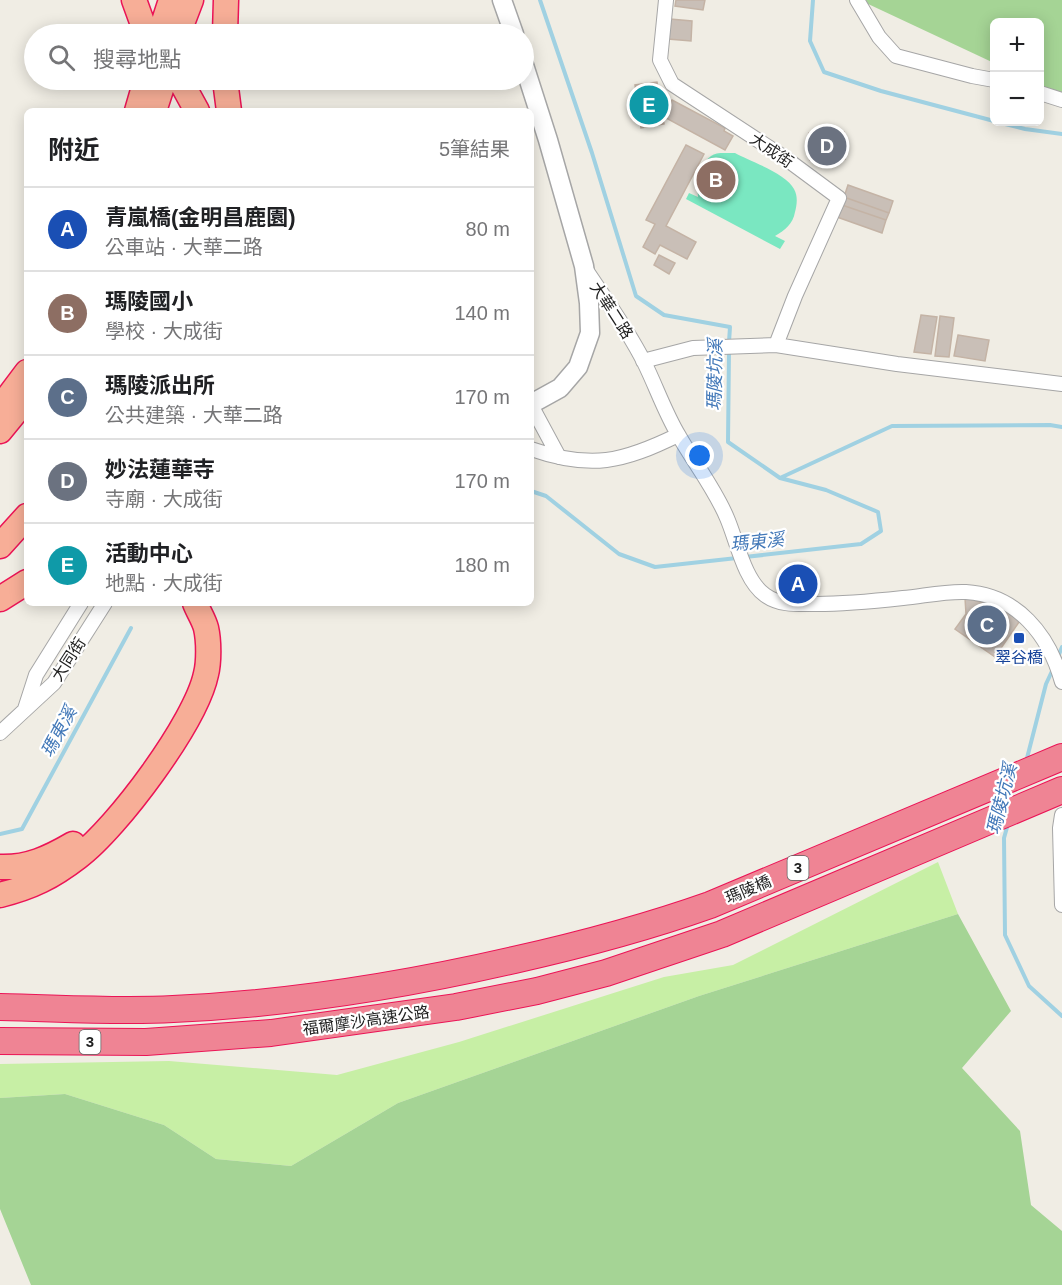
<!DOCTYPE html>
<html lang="zh-TW">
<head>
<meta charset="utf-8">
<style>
	:root { --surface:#fff; --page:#f2f2f2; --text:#202124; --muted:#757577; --line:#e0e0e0; --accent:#cd0700 }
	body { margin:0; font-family:Helvetica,"Noto Sans TC",sans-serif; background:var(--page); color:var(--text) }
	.controls { position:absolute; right:18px; top:18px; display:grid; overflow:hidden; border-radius:9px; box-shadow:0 3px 15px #0003 }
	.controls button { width:54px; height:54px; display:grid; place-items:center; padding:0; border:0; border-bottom:2px solid var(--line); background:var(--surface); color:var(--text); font:30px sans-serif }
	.you { position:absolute; left:700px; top:456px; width:21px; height:21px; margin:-15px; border:4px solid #fff; border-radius:50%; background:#1a73e8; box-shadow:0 0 0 9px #1a73e833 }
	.badge { display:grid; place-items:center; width:39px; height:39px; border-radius:50%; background:var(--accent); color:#fff; font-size:20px; font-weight:700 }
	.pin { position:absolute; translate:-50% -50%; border:3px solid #fff; box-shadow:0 2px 6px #0006 }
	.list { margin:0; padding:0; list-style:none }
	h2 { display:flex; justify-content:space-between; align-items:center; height:78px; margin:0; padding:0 24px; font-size:26px }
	h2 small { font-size:20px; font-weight:400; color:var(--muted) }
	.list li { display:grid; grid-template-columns:39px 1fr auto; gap:18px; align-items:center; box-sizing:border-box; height:84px; padding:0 24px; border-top:2px solid var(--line) }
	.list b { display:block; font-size:22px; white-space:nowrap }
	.list p { margin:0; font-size:20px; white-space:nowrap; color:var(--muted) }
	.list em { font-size:20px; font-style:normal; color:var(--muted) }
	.icon { flex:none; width:33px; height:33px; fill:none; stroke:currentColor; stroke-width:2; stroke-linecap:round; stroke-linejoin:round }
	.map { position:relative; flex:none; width:1062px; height:1285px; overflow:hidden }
	.search { position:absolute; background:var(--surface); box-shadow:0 3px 15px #0003; left:24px; top:24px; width:510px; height:66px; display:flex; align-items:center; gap:15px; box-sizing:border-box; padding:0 21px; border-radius:33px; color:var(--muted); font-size:22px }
	.panel { position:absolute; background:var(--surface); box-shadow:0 3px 15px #0003; left:24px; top:108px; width:510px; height:498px; border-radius:9px }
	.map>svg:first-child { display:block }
</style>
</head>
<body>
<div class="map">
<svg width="1062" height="1285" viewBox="0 0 1062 1285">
	<rect width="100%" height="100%" fill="#f0ede4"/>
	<path fill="#c7efa5" d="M938,862L958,914L699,996L398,1103L291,1166L216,1159L164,1125L65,1094L0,1098V1064L169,1061L337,1075L459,1042L664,977L733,965Z"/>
	<path fill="#a5d495" d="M864,0H1062V96L1040,84V22H994V63L866,3Z
		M958,914L1011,1011L962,1068L1020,1131L1031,1205L1062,1231V1285H31L0,1209V1098L65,1094L164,1125L216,1159L291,1166L398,1103L699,996Z"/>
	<path fill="#7ae7c1" d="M731,153H735C750,161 787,174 794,189C798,196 797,204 795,212C793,224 785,230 775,236L785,241L780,249L686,199L689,193L698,197C697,184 699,164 711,156C716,152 724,153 731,153Z"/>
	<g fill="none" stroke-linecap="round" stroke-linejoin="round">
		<path stroke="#a0d1e2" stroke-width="4" d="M540,0L592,153L636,296L664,315L730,327L729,342
			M813,0L810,41L824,72L881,91L994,121
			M997,122L1025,129L1062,134
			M729,350L728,442L780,478L892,426L1050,425L1062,427
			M531,491L546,496L619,554L655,567L737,558
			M745,557L861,544L881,531L878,512L826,490L780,478
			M1057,659L1062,647
			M1026,762L1046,684L1053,669
			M1008,824L1004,838L1005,935L1029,986L1062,1016
			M0,834L22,829L131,628"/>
	</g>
	<path fill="#c9bfb7" stroke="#c4b3a5" stroke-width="1.5" d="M676,0H705L703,10L675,6Z
		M670,19L692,21L691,41L668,39Z
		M657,82L664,124L641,128L635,85Z
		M672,100L725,128L724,131L733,136L725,150L666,118L669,112L667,110Z
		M844,132L845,159L810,160L809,133Z
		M686,145L704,154L666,226L696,242L687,259L660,245L655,254L643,247L655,224L646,220Z
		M848,185L893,201L889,213L844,197Z
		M844,197L889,213L886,220L842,205Z
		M842,205L886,220L882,233L837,217Z
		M659,255L675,263L669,274L654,265Z
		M921,315L937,317L931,354L914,352Z
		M940,316L954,318L949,357L935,356Z
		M958,335L989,340L985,361L954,356Z
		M965,598L1008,609L1019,622L995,657L955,629L966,614Z"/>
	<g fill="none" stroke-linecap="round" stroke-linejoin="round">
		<g stroke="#a6a6a6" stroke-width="16">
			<path id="minor" d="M666,0L660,60L672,84L785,158L839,198L795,296L776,345L897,364L1062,384
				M857,0L879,37L896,56L972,76L994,80
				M1040,93L1062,100
				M586,270C606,300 628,330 644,362C656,386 665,413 679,436C695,464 715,489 727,518C737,541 744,580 765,595C780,606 799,604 817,604C846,604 875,601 903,598C924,596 945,591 966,592C1017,595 1049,635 1062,682
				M643,361L693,348L776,345
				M531,405L559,457
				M531,449C591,470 623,462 678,435
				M25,709L36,675L81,603
				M0,733L54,683L105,603
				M1062,815L1060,828L1062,905"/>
		</g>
		<g stroke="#a6a6a6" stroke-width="21">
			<path id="tertiary" d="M502,0L514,34
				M524,65L548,140L584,266L589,303L590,333L578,367L560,388L531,404"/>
		</g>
		<g stroke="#eb1456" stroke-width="27">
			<path id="trunk" d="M134,0L142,22L149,34
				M160,34L171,0
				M178,34L191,0
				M225,34L226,0
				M180,80L197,111
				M225,80L229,111
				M137,111L146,80
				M154,111L164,80
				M0,408L27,372
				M0,431L27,398
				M0,546L27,516
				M0,599L27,582
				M0,867C28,868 49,858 73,844
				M0,895C32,887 52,877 78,857C117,828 196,722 206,674C209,662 209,641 206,628C204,620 198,611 195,603"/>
		</g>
		<g stroke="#eb1456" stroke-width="28">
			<path id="motorway" d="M0,1007C57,1008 115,1012 173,1009C288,1004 401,986 514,960C581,945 645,928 710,905L1062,757
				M0,1041L146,1042L271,1033L456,1007L537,991L606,973L722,934L1062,790"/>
		</g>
		<use href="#minor" stroke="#fff" stroke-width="14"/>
		<use href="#tertiary" stroke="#fff" stroke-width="18"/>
		<use href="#trunk" stroke="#f7ae97" stroke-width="24"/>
		<use href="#motorway" stroke="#ef8494" stroke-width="26"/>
	</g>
	<rect fill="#1a4fb4" stroke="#fff" stroke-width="2" x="1013" y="632" width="12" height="12" rx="3"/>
	<g text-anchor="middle" stroke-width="4.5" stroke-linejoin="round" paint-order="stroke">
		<g fill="#fff" stroke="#626262" stroke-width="1.5">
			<rect x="787.5" y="856" width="21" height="24" rx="4.5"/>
			<rect x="79.5" y="1030" width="21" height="24" rx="4.5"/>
		</g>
		<g font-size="15" font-weight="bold" fill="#1f1f1f">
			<text x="798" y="873">3</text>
			<text x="90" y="1047">3</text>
		</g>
		<g font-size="16" fill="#1f1f1f" stroke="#fff">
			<text transform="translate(772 150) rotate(34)" y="6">大成街</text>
			<text transform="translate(612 310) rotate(57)" y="6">大華二路</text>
			<text transform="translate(68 659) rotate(-57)" y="6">大同街</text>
			<text transform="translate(748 889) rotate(-23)" y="6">瑪陵橋</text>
			<text transform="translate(366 1020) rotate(-8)" y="6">福爾摩沙高速公路</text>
		</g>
		<g font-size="16" fill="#164399" stroke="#fff">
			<text x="1019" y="663">翠谷橋</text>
		</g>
		<g font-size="18" font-style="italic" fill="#4278b8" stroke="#fff">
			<text transform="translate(715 375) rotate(-89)" y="6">瑪陵坑溪</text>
			<text transform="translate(757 542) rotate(-6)" y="6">瑪東溪</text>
			<text transform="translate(59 732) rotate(-62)" y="6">瑪東溪</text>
			<text transform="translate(1002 799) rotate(-76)" y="6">瑪陵坑溪</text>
		</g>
	</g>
</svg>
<div class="controls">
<button>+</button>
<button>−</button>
</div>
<div class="you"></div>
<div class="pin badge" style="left:798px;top:584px;background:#1a4fb4">A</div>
<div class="pin badge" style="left:716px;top:180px;background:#8d6e63">B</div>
<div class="pin badge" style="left:987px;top:625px;background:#5c6f8a">C</div>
<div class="pin badge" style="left:827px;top:146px;background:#6b7280">D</div>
<div class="pin badge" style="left:649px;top:105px;background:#0f9aa8">E</div>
<div class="search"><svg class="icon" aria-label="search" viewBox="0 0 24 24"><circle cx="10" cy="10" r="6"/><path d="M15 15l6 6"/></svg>搜尋地點</div>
<section class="panel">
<h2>附近<small>5筆結果</small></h2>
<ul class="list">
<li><span class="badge" style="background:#1a4fb4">A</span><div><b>青嵐橋(金明昌鹿園)</b><p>公車站 · 大華二路</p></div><em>80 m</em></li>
<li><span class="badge" style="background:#8d6e63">B</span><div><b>瑪陵國小</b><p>學校 · 大成街</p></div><em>140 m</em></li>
<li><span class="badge" style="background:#5c6f8a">C</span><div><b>瑪陵派出所</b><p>公共建築 · 大華二路</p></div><em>170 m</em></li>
<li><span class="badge" style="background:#6b7280">D</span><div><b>妙法蓮華寺</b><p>寺廟 · 大成街</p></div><em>170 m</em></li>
<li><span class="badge" style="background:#0f9aa8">E</span><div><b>活動中心</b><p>地點 · 大成街</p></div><em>180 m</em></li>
</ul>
</section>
</div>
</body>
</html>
